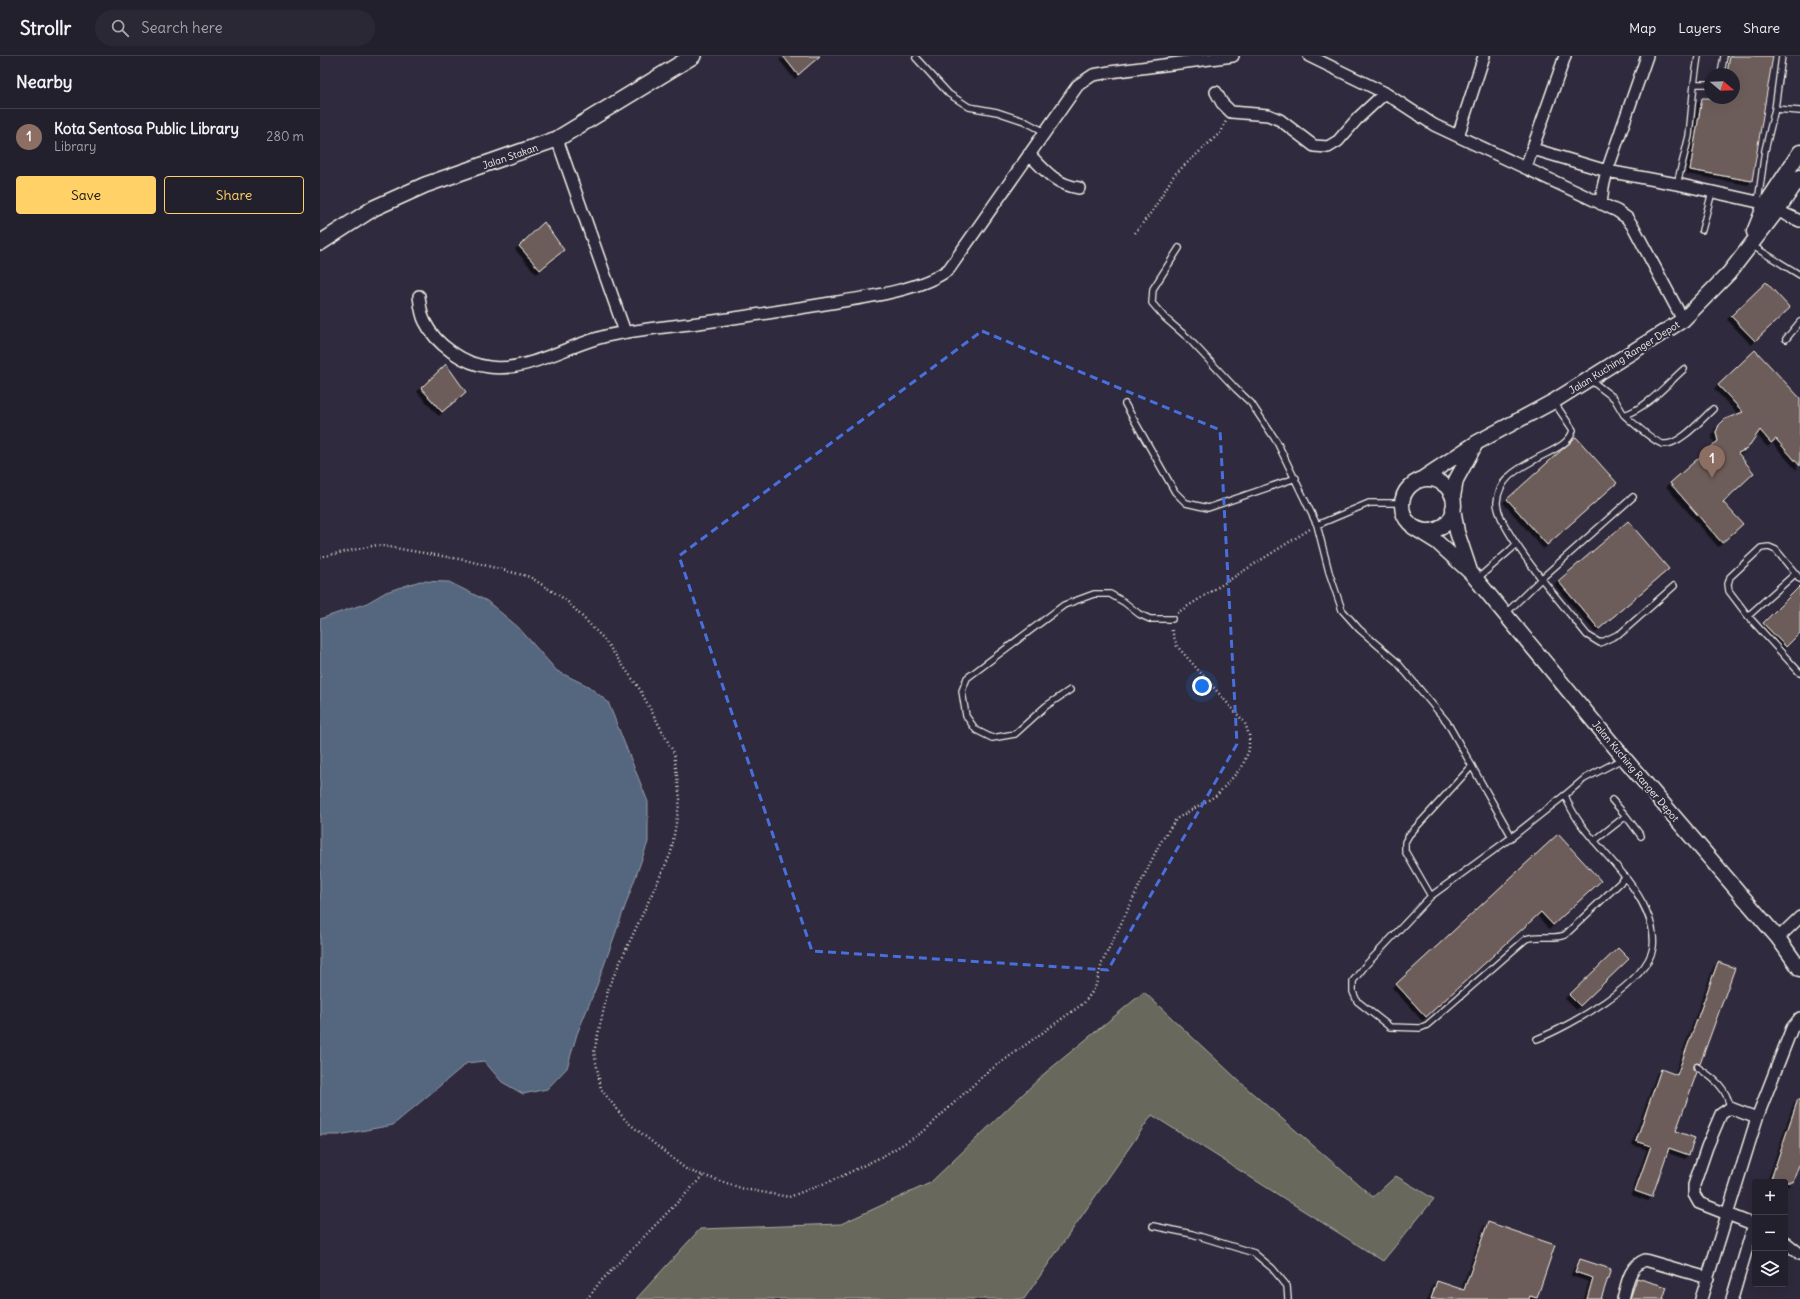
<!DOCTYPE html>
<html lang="en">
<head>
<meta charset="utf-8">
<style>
	:root { --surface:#23202e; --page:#2b2836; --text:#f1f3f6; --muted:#a3a3aa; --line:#403e4a; --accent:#ffd166 }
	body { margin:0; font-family:Delius,sans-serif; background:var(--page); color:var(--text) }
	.controls { position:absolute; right:12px; bottom:12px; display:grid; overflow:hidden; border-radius:4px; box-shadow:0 4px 16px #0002 }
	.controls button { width:36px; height:36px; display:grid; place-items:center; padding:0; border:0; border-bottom:1px solid var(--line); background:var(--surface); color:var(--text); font:20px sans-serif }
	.compass { position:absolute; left:1384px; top:12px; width:36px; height:36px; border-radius:50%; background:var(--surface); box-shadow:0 4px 16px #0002; rotate:109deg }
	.you { position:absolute; left:882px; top:630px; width:14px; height:14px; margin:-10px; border:3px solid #fff; border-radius:50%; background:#1a73e8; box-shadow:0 0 0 6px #1a73e833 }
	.badge { display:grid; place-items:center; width:26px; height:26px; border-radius:50%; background:var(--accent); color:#fff; font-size:13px; font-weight:700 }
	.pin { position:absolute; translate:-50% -33px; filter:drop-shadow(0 1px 2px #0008) }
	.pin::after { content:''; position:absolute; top:21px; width:14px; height:12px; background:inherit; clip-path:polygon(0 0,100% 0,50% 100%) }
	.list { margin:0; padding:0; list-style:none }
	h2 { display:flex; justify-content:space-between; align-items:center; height:52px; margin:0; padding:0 16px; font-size:17px }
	h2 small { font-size:13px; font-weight:400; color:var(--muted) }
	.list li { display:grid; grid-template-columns:26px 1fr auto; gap:12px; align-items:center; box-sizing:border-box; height:56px; padding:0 16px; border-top:1px solid var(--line) }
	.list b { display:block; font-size:15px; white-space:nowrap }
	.list p { margin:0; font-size:13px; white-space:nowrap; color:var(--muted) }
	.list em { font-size:13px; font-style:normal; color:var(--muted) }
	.actions { display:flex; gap:8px; padding:12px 16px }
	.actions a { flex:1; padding:9px 0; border:1px solid var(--accent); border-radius:4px; text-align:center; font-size:14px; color:var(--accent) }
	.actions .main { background:var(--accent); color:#111 }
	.icon { flex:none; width:22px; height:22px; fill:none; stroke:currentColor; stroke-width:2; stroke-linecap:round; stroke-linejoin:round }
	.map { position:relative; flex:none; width:1480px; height:1243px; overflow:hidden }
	header { display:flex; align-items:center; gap:24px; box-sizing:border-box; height:56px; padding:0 20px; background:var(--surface); border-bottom:1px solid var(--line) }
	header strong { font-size:19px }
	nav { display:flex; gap:22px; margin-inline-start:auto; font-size:14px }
	.search { width:280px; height:36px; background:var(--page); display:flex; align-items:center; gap:10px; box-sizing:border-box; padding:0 14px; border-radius:22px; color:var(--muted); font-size:15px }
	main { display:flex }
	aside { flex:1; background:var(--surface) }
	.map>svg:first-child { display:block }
</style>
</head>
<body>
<header>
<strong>Strollr</strong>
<div class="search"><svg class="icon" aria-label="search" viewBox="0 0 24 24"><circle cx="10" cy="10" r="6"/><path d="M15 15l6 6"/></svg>Search here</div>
<nav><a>Map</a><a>Layers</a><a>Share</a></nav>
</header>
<main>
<aside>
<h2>Nearby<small></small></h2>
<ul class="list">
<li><span class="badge" style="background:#8d6e63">1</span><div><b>Kota Sentosa Public Library</b><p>Library</p></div><em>280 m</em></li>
</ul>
<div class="actions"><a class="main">Save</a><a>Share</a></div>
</aside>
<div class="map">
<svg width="1480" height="1243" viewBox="0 0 1480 1243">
	<defs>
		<filter id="shadow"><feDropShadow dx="-3.5" dy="3.5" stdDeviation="0" flood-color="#0009"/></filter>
	</defs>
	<rect width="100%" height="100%" fill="#2f2a3d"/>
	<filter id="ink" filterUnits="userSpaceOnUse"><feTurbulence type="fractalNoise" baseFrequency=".025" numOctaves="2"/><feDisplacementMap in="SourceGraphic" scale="8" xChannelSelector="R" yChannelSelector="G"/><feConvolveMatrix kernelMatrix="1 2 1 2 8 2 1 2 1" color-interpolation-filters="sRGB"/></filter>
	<g filter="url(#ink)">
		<path fill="#67695b" stroke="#aeada2" d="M824,936L931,1036L1053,1141L1076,1120L1114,1143L1063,1205L832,1059L704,1243H316L380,1173L521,1168L610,1127L725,1017Z"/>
		<path fill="#54667f" stroke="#949ea9" d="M100,525L129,526L167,545L198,571L237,615L268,630L288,646L328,746V786L277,929L257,978L247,1012L227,1033L203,1038L182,1026L164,1005L147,1007L73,1069L19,1079H0V563L47,547L66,536Z"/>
		<path fill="#6d5d5a" stroke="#f4f1e8" filter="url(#shadow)" d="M463,0H500L478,19Z
			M1410,0H1453L1432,125L1370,114L1382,42H1414V18H1407Z
			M224,166L244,194L220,214L199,190Z
			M1446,226L1470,252L1435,285L1411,260Z
			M1435,294L1480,342V410L1456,383L1451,387L1440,374L1427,393L1418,397L1434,417L1403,446L1423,468L1402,487L1350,427L1398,385L1396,376L1399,369L1405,363L1423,356L1398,329Z
			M126,308L146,336L122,356L101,332Z
			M1256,381L1297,427L1227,489L1187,443Z
			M1308,465L1349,513L1279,573L1238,525Z
			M1480,530V577L1466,591L1443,567Z
			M1238,778L1281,825L1233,869L1221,856L1106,961L1076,928Z
			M1298,892L1309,903L1260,950L1249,939Z
			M1398,906L1415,912L1380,1008L1377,1007L1373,1009V1013L1377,1016L1356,1075L1375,1082L1369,1099L1349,1092L1332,1141L1315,1135L1331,1090L1316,1085L1341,1013L1357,1019Z
			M1478,1043L1480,1044V1106L1473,1126H1450Z
			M1168,1166L1235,1189L1217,1242L1210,1240L1209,1243H1111L1117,1225L1144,1234Z
			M1260,1203L1291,1213L1281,1243H1267L1273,1222L1255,1216Z
			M1317,1222L1347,1231L1343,1243H1310Z"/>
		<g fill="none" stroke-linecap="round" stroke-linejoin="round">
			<g stroke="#f4f1e8" stroke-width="8">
				<path id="service" d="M596,2L629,38L649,51L677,56L704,65L725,76
					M1401,18L1404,0
					M1374,28H1390
					M1455,53L1480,55
					M1357,128L1369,80L1374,28L1378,0
					M1438,146L1445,94L1455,53L1462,0
					M1382,174L1392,136
					M1431,189L1480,219
					M859,192L833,233L832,247L845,262L868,282L916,333L931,347L957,386L997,469L1049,447H1082
					M1466,283L1480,266
					M1269,323L1294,342L1304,359C1327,352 1346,329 1364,313
					M1234,346L1253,374C1250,389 1228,396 1216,403C1198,413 1179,422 1177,446C1176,473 1248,555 1267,579L1280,587L1301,577L1354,530
					M805,348L855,436L866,447L888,452L976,422
					M1304,359C1311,365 1335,387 1343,388C1359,390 1382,363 1393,353
					M997,469L1009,516L1022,554L1039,573L1077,606L1127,666L1192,781
					M1157,523L1196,489
					M1480,523L1456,494L1449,491L1441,492L1410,521L1408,528L1409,535L1428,560L1480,617
					M1185,558L1222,522L1313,441
					M1428,560L1475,518
					M750,634L726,650L695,678L672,682L656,674L646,660L642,635L647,622L744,549L774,538H790L804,546L819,558L830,563H852
					M1245,739L1192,781L1111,840L1045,910L1033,925V936L1037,945L1070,971L1100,972L1107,969L1206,883C1219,878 1232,884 1245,879L1306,821
					M1292,744L1306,760
					M1274,785L1306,760L1321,780
					M1111,840L1085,795V786L1089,779L1152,710
					M1217,983C1248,971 1328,927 1333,891C1336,867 1320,840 1306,822C1285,794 1257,772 1245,739L1264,723L1304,702
					M1377,1011C1393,1022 1407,1031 1410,1052
					M833,1170L872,1178L934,1197L952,1212L967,1230L968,1243"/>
			</g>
			<g stroke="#f4f1e8" stroke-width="14">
				<path id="minor" d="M989,0L1065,37L1114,69L1297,155L1307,162L1314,172L1363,264
					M896,36L902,47L911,56L948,59L960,64L994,90L1008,91L1018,85L1038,62L1065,37
					M1138,80L1164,0
					M237,83L305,276
					M1213,93L1287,115L1357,128L1438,146L1480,165
					M709,98C724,114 736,129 759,132
					M1206,111L1245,0
					M1281,148L1283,131L1287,115L1327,0
					M99,240C100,248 101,259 105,266C116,289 144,308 169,311C208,317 252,286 291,279C322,273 354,270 386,266C430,260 474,253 517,246C550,241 604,233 629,213L758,29L773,19L790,16L913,0
					M1458,882L1480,861
					M1435,1169L1379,1147L1374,1138V1129L1387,1091L1401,1058L1410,1052L1437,1062
					M1465,1186L1480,1198
					M1303,1243C1307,1228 1309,1210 1325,1204L1388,1222
					M1381,1243L1437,1062L1472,972L1480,962
					M1412,1243L1434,1168"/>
			</g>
			<g stroke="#f4f1e8" stroke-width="17">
				<path id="tertiary" d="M1434,176L1445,149L1480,96
					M1082 449a26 26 0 1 1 52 0a26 26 0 1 1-52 0Z
					M1100,424L1156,387L1234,345L1363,264L1409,217L1457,155L1480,121
					M1133,441L1136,424L1155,389
					M1133,452L1137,476L1150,515
					M1093,471L1117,486L1151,517L1304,702L1458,882L1480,913"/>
			</g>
			<g stroke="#f4f1e8" stroke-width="18">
				<path id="secondary" d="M0,187L54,152L105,129L237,83L373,0"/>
			</g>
			<path stroke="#f4f1e8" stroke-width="2.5" stroke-dasharray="1 3" stroke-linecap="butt" d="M815,177L833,154L854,119L901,76L906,65
				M0,501L57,489L145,504L210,521L246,544L283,582L319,632L354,697L360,743L351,797L289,930L274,996L281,1033L306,1065L367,1114L424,1133L469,1141L516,1123L565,1099L603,1076L666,1017L764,947L775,932L782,907L839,789L856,763L897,739L922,711L929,694V679L925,667L857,590L851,572
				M857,557L990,473
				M267,1243L280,1226L384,1119"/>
			<use href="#service" stroke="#2f2a3d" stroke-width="5.5"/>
			<use href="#minor" stroke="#2f2a3d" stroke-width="11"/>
			<use href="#tertiary" stroke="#2f2a3d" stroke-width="14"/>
			<use href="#secondary" stroke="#2f2a3d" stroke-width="15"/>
		</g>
	</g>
	<path fill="none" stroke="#486fdb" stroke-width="3" stroke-dasharray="8 5" stroke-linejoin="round" d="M662,275L900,374L917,688L788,914L492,895L359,500Z"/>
	<g text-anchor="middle" stroke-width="4" stroke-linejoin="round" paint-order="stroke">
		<g font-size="10" fill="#f4f1e8" stroke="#2f2a3d">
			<text transform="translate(190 100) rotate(-19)" y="4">Jalan Stakan</text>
			<text transform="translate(1304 301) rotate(-32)" y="4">Jalan Kuching Ranger Depot</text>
			<text transform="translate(1316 715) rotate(50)" y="4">Jalan Kuching Ranger Depot</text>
		</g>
	</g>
</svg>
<div class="controls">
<button>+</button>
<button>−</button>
<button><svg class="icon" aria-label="layers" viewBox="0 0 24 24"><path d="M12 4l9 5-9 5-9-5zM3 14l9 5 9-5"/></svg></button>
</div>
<svg class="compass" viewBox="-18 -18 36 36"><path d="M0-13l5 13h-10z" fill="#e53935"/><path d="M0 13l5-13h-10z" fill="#a3a3aa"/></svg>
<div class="you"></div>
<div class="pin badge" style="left:1392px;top:422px;background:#8d6e63">1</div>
</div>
</main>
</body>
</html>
